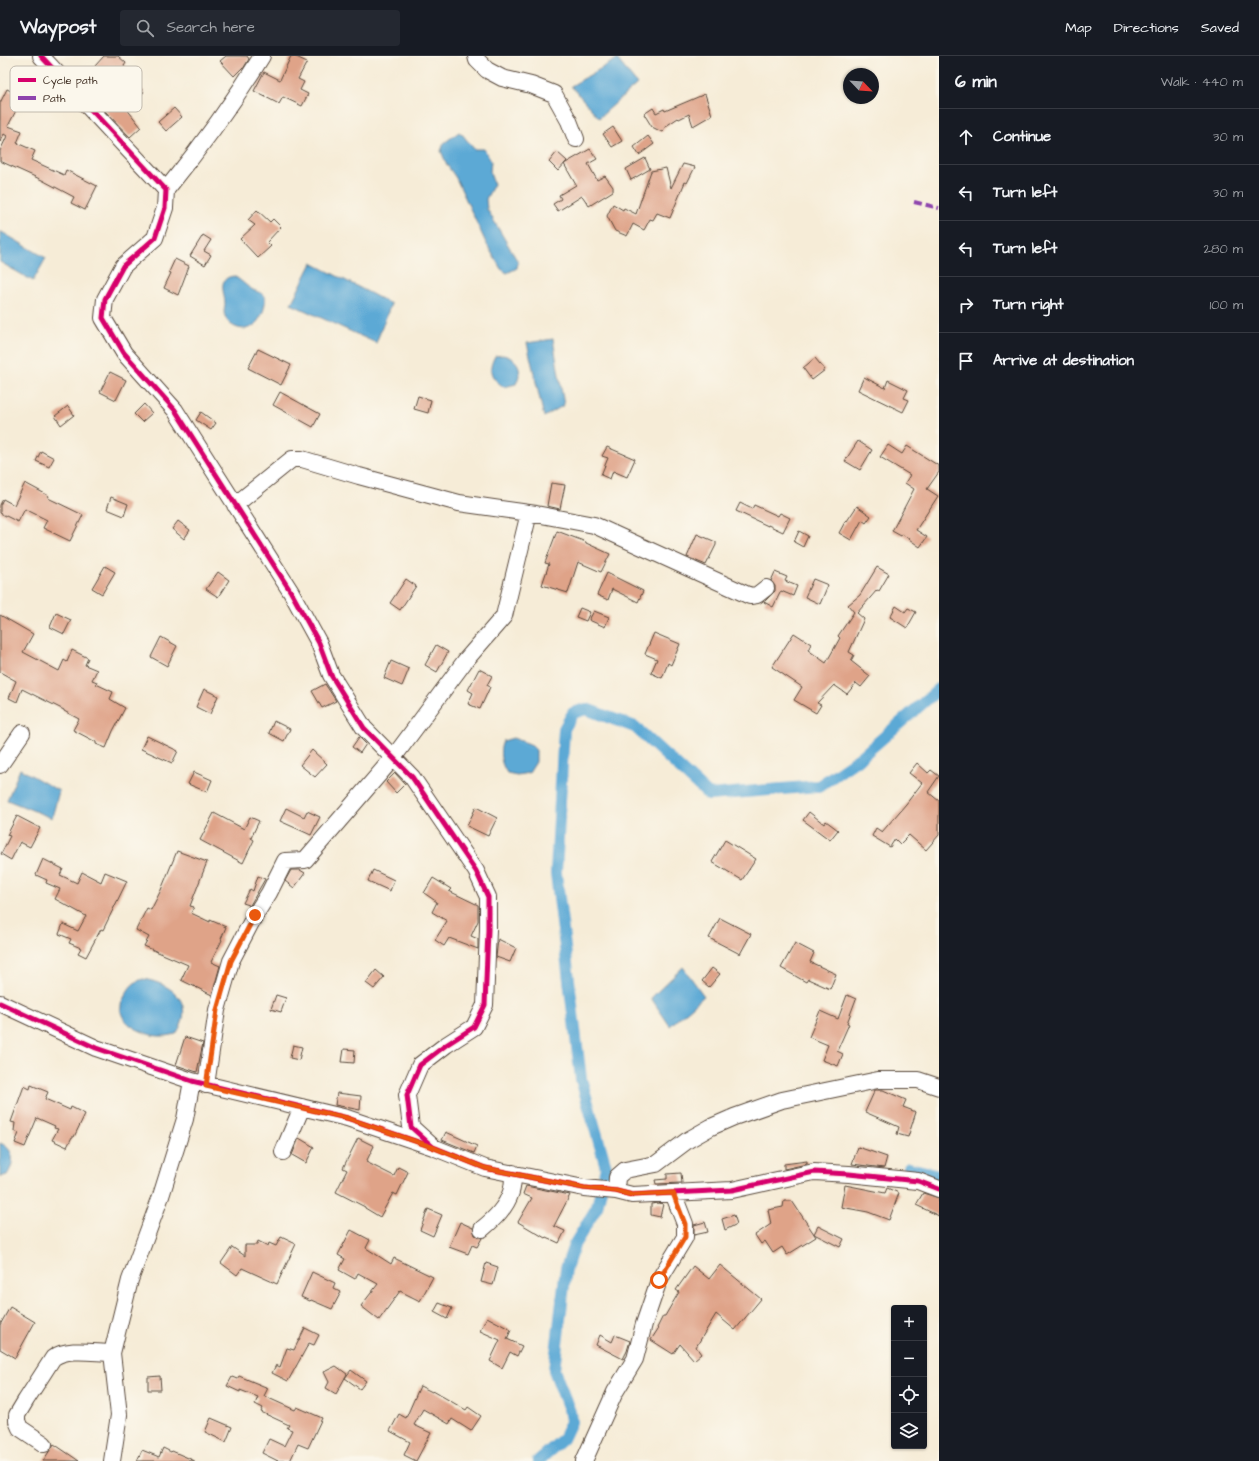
<!DOCTYPE html>
<html lang="en">
<head>
<meta charset="utf-8">
<style>
	:root { --surface:#171b24; --page:#242831; --text:#f1f3f6; --muted:#9ea1a6; --line:#363941 }
	body { margin:0; font-family:"Architects Daughter",sans-serif; background:var(--page); color:var(--text) }
	.controls { position:absolute; right:12px; bottom:12px; display:grid; overflow:hidden; border-radius:4px; box-shadow:0 1px 3px #0004 }
	.controls button { width:36px; height:36px; display:grid; place-items:center; padding:0; border:0; border-bottom:1px solid var(--line); background:var(--surface); color:var(--text); font:20px sans-serif }
	.compass { position:absolute; left:843px; top:12px; width:36px; height:36px; border-radius:50%; background:var(--surface); box-shadow:0 1px 3px #0004; rotate:115deg }
	.stop { position:absolute; width:12px; height:12px; margin:-9px; border:3px solid #ea580c; border-radius:50%; background:#fff }
	.stop.end { background:#ea580c; border-color:#fff; box-shadow:0 1px 4px #0008 }
	.list { margin:0; padding:0; list-style:none }
	h2 { display:flex; justify-content:space-between; align-items:center; height:52px; margin:0; padding:0 16px; font-size:17px }
	h2 small { font-size:13px; font-weight:400; color:var(--muted) }
	.list li { display:grid; grid-template-columns:26px 1fr auto; gap:12px; align-items:center; box-sizing:border-box; height:56px; padding:0 16px; border-top:1px solid var(--line) }
	.list b { display:block; font-size:15px; white-space:nowrap }
	.list em { font-size:13px; font-style:normal; color:var(--muted) }
	.icon { flex:none; width:22px; height:22px; fill:none; stroke:currentColor; stroke-width:2; stroke-linecap:round; stroke-linejoin:round }
	.map { position:relative; flex:none; width:939px; height:1405px; overflow:hidden }
	header { display:flex; align-items:center; gap:24px; box-sizing:border-box; height:56px; padding:0 20px; background:var(--surface); border-bottom:1px solid var(--line) }
	header strong { font-size:19px }
	nav { display:flex; gap:22px; margin-inline-start:auto; font-size:14px }
	.search { width:280px; height:36px; background:var(--page); display:flex; align-items:center; gap:10px; box-sizing:border-box; padding:0 14px; border-radius:4px; color:var(--muted); font-size:15px }
	main { display:flex }
	aside { flex:1; background:var(--surface) }
	.map>svg:first-child { display:block }
</style>
</head>
<body>
<header>
<strong>Waypost</strong>
<div class="search"><svg class="icon" aria-label="search" viewBox="0 0 24 24"><circle cx="10" cy="10" r="6"/><path d="M15 15l6 6"/></svg>Search here</div>
<nav><a>Map</a><a>Directions</a><a>Saved</a></nav>
</header>
<main>
<div class="map">
<svg width="939" height="1405" viewBox="0 0 939 1405">
	<rect width="100%" height="100%" fill="#fbf7ec"/>
	<filter id="ink" filterUnits="userSpaceOnUse"><feTurbulence type="fractalNoise" baseFrequency=".025" numOctaves="2"/><feDisplacementMap in="SourceGraphic" scale="8" xChannelSelector="R" yChannelSelector="G"/><feConvolveMatrix kernelMatrix="1 2 1 2 8 2 1 2 1" color-interpolation-filters="sRGB"/></filter>
	<filter id="wash" filterUnits="userSpaceOnUse"><feTurbulence type="fractalNoise" baseFrequency=".012" numOctaves="4" result="noise"/><feDisplacementMap in="SourceGraphic" scale="16" xChannelSelector="R" yChannelSelector="G"/><feGaussianBlur stdDeviation="0.9" result="paint"/><feColorMatrix in="noise" values="0 0 0 0 0 0 0 0 0 0 0 0 0 0 0 0 0 1.4 0 .05"/><feComposite in="paint" operator="in"/></filter>
	<g filter="url(#wash)">
		<rect width="100%" height="100%" fill="#f6ecd7"/>
		<path fill="#5ca9d5" stroke="#4c6a7a" d="M617,3L637,28L599,62L571,30Z
			M459,76L462,78L474,93H484L491,105L490,117L494,128L486,143L487,153L518,206L517,212L507,217L501,213L486,187L456,122L447,109L441,95L444,87Z
			M0,175L46,202L33,225L0,206Z
			M312,207L391,248L376,287L291,248Z
			M234,220C241,224 246,230 253,234C258,236 261,236 265,240C266,249 263,259 257,266C249,278 229,273 225,260C223,256 225,251 225,247C224,235 217,222 234,220Z
			M553,283L564,349L544,361L527,287Z
			M503,299C519,303 523,313 516,328L504,331C491,322 487,315 495,300Z
			M513,682L530,688L536,694V706L529,717L517,719L507,717C501,708 498,696 503,685Z
			M20,713L59,735L52,762L7,744Z
			M683,911L704,940L670,970L651,942Z
			M143,923C174,928 196,948 176,978C168,980 160,981 152,979C140,976 118,966 121,950C121,946 124,942 126,938C130,930 134,926 143,923Z
			M0,1087C15,1093 15,1107 7,1119L0,1121Z"/>
		<g fill="none" stroke-linecap="round" stroke-linejoin="round">
			<path stroke="#5ca9d5" stroke-width="12" d="M909,1112L939,1119
				M538,1405L563,1383L571,1366L570,1356L554,1314L566,1212L574,1189L597,1151L606,1111L581,1023L556,817L564,673L573,657L586,653L635,671L709,739L819,730L861,701L939,633"/>
		</g>
		<g id="blocks">
			<path fill="#dfa388" d="M104,0H118L126,7L124,10L134,29L136,27L144,36L126,52L141,71L130,81L105,55L128,37L118,17L111,25L95,10Z
				M226,0H247L249,3L243,13L242,12L234,20L220,5Z
				M291,0H294L307,6L298,23L304,26L300,34L308,38L302,50L283,41L279,48L254,35L264,16L280,24Z
				M7,33L23,41L8,70L22,75L17,87L35,95L31,104L64,119L66,114L97,130L85,154L71,147L74,141L42,124L0,105V95L7,80L4,78L0,86V47Z
				M705,38L712,59L693,70L689,58L679,63L678,62L666,70L662,76L652,71L644,58L653,52L656,57L664,53L665,55Z
				M174,52L182,61L166,75L158,66Z
				M613,71L622,85L612,91L603,78Z
				M648,80L654,88L639,99L634,91Z
				M590,93L597,103L588,108L597,124L605,120L613,131V135L589,150L583,141L582,140L558,155L553,148L561,143L559,139L576,129L564,108Z
				M557,96L567,105L558,115L549,106Z
				M645,102L650,113L631,124L626,113Z
				M683,108L695,111L687,127L685,126L670,162L657,157L653,164L650,163L644,174L633,168L627,180L615,175L607,160L613,148L623,154L624,152L636,158L651,115L666,112L671,132Z
				M257,154L270,166L273,163L281,171L267,186L271,190L258,202L240,183L255,169L248,164Z
				M203,179L211,184L204,195L211,199L205,209L190,200Z
				M175,203L189,210L178,239L164,232L171,217L169,216Z
				M258,293L291,309L281,329L248,312Z
				M815,302L825,314L812,324L803,312Z
				M110,316L126,324L116,344L100,336Z
				M864,321L885,332L888,324L908,334L904,342L909,344L903,356L858,334Z
				M280,336L320,358L313,371L273,349Z
				M418,340L431,344L428,357L414,353Z
				M144,348L152,357L142,366L134,358Z
				M68,350L74,359L61,369L55,360Z
				M201,356L216,367L211,374L196,364Z
				M858,385L872,394L860,414L845,405Z
				M888,389L902,398L907,390L939,410V416L927,433L938,440L916,474L927,481L920,491L902,478L901,480L892,475L914,433L905,427L910,419L880,401Z
				M607,391L635,403L627,421L613,415L610,423L601,419L608,402L602,400Z
				M41,395L54,402L49,411L36,405Z
				M25,427L49,440L48,442L83,459L70,485L43,472L47,464L25,453L18,466L0,457V449L3,443L14,449Z
				M551,427L565,429L560,453L547,450Z
				M111,441L128,448L124,460L107,453Z
				M740,447L752,453L754,449L778,460L780,457L790,462L783,476L768,469V470L736,455Z
				M857,450L871,460L866,467L862,464L851,484L839,477L846,464L847,465Z
				M178,465L190,474L184,483L172,473Z
				M557,475L586,486V487L610,498L601,516L578,506L568,537L542,529L549,508L545,507Z
				M799,475L808,480L803,491L794,486Z
				M697,478L716,486V489L706,509L687,501Z
				M105,510L115,516L102,538L92,532Z
				M877,511L889,518L879,535L877,534L857,557L864,563L849,596L854,599L851,605L870,620L861,631L856,627L847,638L834,629L817,647L821,649L816,657L794,644L802,631L772,611L794,577L811,588L808,594L826,607L840,582L838,580L854,556L848,549L860,539Z
				M218,516L229,524L218,541L206,533Z
				M775,516L787,521L785,525L797,530L793,540L781,535L773,551L764,546L775,535V530L771,525Z
				M607,517L643,535L638,546L612,533L608,544L597,539Z
				M406,523L416,530L400,554L390,547Z
				M813,523L828,529L820,548L805,541Z
				M896,550L905,556L908,552L916,556L907,572L890,561Z
				M580,552L590,556L586,565L576,561Z
				M594,555L609,561L605,571L589,564Z
				M56,557L71,564L64,578L50,571Z
				M0,559L33,578L23,596L59,615L64,604L67,606L72,594L88,602L85,609L97,614L92,624L97,626L96,628L113,636L110,643L125,652L113,675L106,692L96,688V686L73,674L79,663L64,655V654L22,633L17,646L9,642L16,625L0,616Z
				M654,577L680,588L671,609L668,607L662,622L651,617L657,603L645,598Z
				M161,581L177,590L167,610L151,601Z
				M436,589L448,596L437,616L425,609Z
				M391,605L409,613L402,630L384,622Z
				M479,613L492,620L487,629L490,631L480,653L468,648L473,637L468,634Z
				M325,628L336,645L322,652L312,635Z
				M204,633L218,640L210,658L196,651Z
				M274,665L290,673L284,685L269,677Z
				M147,680L178,695L172,707L141,693Z
				M359,681L366,688L360,697L352,691Z
				M312,694L327,708L315,721L300,709Z
				M917,707L928,717L931,714L939,720L928,736L939,745V779L926,794L909,779L900,788L895,783L890,791L872,780L876,772L882,776L906,748L922,727L909,717Z
				M194,716L212,724L207,736L188,728Z
				M395,717L405,728L396,737L386,726Z
				M476,751L497,762L488,780L467,770Z
				M286,752L304,761L307,755L320,761L311,779L280,765Z
				M809,756L824,768L826,765L838,774L830,784L803,764Z
				M214,757L244,773L250,761L259,765L251,782L254,784L243,807L200,784Z
				M17,760L40,772L30,791L20,786L11,804L1,798L10,780L7,779Z
				M725,784L756,803L742,824L712,806Z
				M177,795L207,806L190,850L194,851L191,857L210,866V864L226,871L221,883L222,884L211,906L220,910L212,939L181,924L188,909L144,890L149,881L136,874L147,852L151,854L161,834Z
				M43,803L63,813L60,819L77,827L82,816L101,826L105,816L127,825L103,874L101,873L86,901L78,897L81,892L69,887L71,883L59,878L63,868L78,875L86,860L55,843L60,833L46,827L47,824L36,819Z
				M291,814H300L305,817L294,832L285,825Z
				M373,814L394,824L390,835L368,825Z
				M258,820L265,823L249,851V849L243,847L250,833L253,835Z
				M433,822L451,833L449,835L478,849V865L471,880L478,883V893L449,882L444,890L435,884L447,865L432,856L437,846L424,837Z
				M720,862L751,878L740,898L709,882Z
				M498,883L516,892L510,906L496,901Z
				M795,887L814,897L810,906L836,918L830,933L808,923L806,926L781,912Z
				M712,912L720,918L709,931L702,925Z
				M376,914L384,921L374,933L366,927Z
				M276,939L286,942L281,956L271,953Z
				M847,939L856,943L847,967L849,968L837,995L843,998L838,1010L822,1004L828,989L809,981L820,955L838,963Z
				M185,981L203,987L197,1016L176,1009Z
				M293,989L302,991L299,1004L290,1002Z
				M344,993L355,994L354,1007L342,1006Z
				M31,1029L48,1036L45,1043L70,1054L71,1051L85,1058L74,1081H72L67,1091L52,1084L58,1073L54,1072L55,1070L37,1062L25,1091L15,1087L19,1077L14,1075L15,1067L11,1066L24,1030L30,1033Z
				M875,1034H883L906,1044L903,1051L916,1056L908,1081L897,1078L899,1071L865,1056Z
				M337,1037L361,1040L360,1054L335,1049Z
				M446,1076L477,1090L474,1097L442,1084Z
				M299,1082L314,1091L306,1107L292,1099Z
				M358,1082L374,1090L366,1106L394,1120L398,1111L408,1116L397,1139L393,1137L380,1161L365,1152V1151L336,1136L347,1114L343,1112Z
				M858,1091L887,1101L884,1112L852,1108Z
				M807,1105V1108L784,1113V1108Z
				M681,1117L682,1127L656,1128L655,1124L667,1123V1118Z
				M845,1129L885,1137L887,1132L899,1137L889,1164L868,1156L841,1151Z
				M526,1130L570,1139L554,1170L565,1175L559,1187L546,1181L545,1182L518,1166L532,1142L523,1138Z
				M923,1137L939,1142V1160L916,1149Z
				M784,1145H792L816,1181L787,1199L782,1191L773,1197L765,1185L761,1188L755,1179L771,1168L768,1154L783,1151Z
				M659,1147L663,1148L660,1161L651,1159V1148Z
				M428,1153L442,1159L433,1180L420,1174Z
				M734,1159L737,1168L725,1174L722,1163Z
				M460,1166L473,1172L475,1179L482,1182L477,1191L472,1189L468,1198L449,1191Z
				M705,1166L708,1176L694,1179V1169Z
				M818,1170L844,1183L840,1191L814,1178Z
				M351,1174L370,1184L366,1192L391,1208L394,1202L433,1221L420,1245L400,1235L379,1264L361,1250L378,1228L358,1217L355,1223L339,1214L345,1203L338,1199Z
				M281,1181L296,1188L277,1228L242,1212L237,1219L221,1207L232,1191L245,1200V1189H257L258,1185L268,1190L269,1187L276,1190Z
				M486,1207L498,1211L493,1229L481,1226Z
				M720,1209L761,1243L735,1274L716,1258L696,1291L701,1298L694,1304L680,1288L673,1298L651,1284L658,1273L657,1272L663,1260H665L679,1236L676,1234L693,1210L709,1223Z
				M312,1216L335,1227L333,1232L341,1236L332,1253L311,1244L310,1245L301,1241Z
				M439,1247L452,1252L447,1263L434,1256Z
				M10,1251L35,1266L15,1302L0,1293V1269Z
				M487,1261L511,1274L507,1283L522,1290L517,1300L510,1296L502,1312L490,1305L500,1284L480,1275Z
				M305,1272L319,1279L314,1289L309,1287L288,1325L272,1317L276,1309L280,1311L287,1292L294,1294Z
				M600,1279L612,1286L615,1279L630,1285L627,1295L623,1303L596,1289Z
				M336,1310L347,1318L336,1338L326,1332L329,1326L324,1316Z
				M351,1314L366,1325L360,1333L345,1322Z
				M160,1320L161,1334H148V1321Z
				M239,1320L268,1332L264,1340L295,1354L297,1351L322,1362L308,1392L298,1388L290,1405H278L262,1397L269,1383L284,1390L292,1374L287,1372L289,1369L261,1356L263,1352L255,1348L258,1341L240,1334V1336L227,1330L232,1321L237,1323Z
				M420,1330L432,1336L433,1335L466,1354L468,1351L481,1360L471,1375L452,1363L449,1368L423,1353L414,1369L431,1377L416,1405L404,1399L410,1386L390,1375L399,1358L406,1362Z
				M211,1362L232,1371L226,1386L205,1376Z
				M54,1388L79,1405H43Z
				M163,1392L171,1396L172,1395L195,1405H137L142,1394L159,1401Z"/>
		</g>
	</g>
	<g filter="url(#ink)">
		<use href="#blocks" fill-opacity="0" stroke="#57473a" stroke-width="1"/>
		<g fill="none" stroke-linecap="round" stroke-linejoin="round">
			<g stroke="#57473a" stroke-width="18">
				<path id="minor" d="M41,0L166,134L165,152L155,182L123,210L105,243L103,262L124,297L175,354L291,536L319,587L331,619L364,672L412,721L476,815L488,841V874L485,949L474,971L446,989L420,1009L407,1039L411,1071L433,1091
					M476,0L477,4L487,14L502,22L531,29L554,38L569,65L576,83
					M166,134C201,91 233,47 262,0
					M235,449L292,403H302L359,420L459,447L536,458L594,469L750,540L757,539L766,532
					M0,709L22,677
					M0,947L96,992L192,1025L347,1062L433,1091L485,1112L584,1132L616,1135L632,1139L732,1134L814,1116L849,1118L918,1125L939,1133
					M206,1029L217,954L231,905L255,859L269,837L285,805L305,804L393,702L465,605L504,560L528,461L536,458
					M283,1096L302,1051
					M616,1135L617,1121L625,1114L656,1108L688,1084L711,1071L734,1061L782,1044L878,1024H918L939,1031
					M482,1173C494,1163 506,1152 511,1136C513,1130 513,1123 513,1117
					M44,1388L20,1372L17,1365V1359L26,1344L53,1302C68,1291 94,1297 112,1297
					M112,1405L119,1359L112,1297L130,1224L161,1140L185,1063L192,1025
					M584,1405L615,1336L635,1303L644,1268L659,1224L685,1181V1168L673,1137"/>
			</g>
			<use href="#minor" stroke="#fff" stroke-width="16"/>
			<path stroke="#8e44ad" stroke-width="4" stroke-dasharray="8 4" stroke-linecap="butt" d="M914,146L939,152"/>
			<g stroke="#fbf7ec" stroke-width="8">
				<path id="cycleway" d="M41,0L166,134L165,152L155,182L123,210L105,243L103,262L124,297L175,354L291,536L319,587L331,619L364,672L412,721L476,815L488,841V874L485,949L474,971L446,989L420,1009L407,1039L411,1071L433,1091
					M0,947L96,992L192,1025L347,1062L433,1091L485,1112L584,1132L616,1135L632,1139L732,1134L814,1116L849,1118L918,1125L939,1133"/>
			</g>
			<use href="#cycleway" stroke="#d6006c" stroke-width="5"/>
		</g>
	</g>
	<g fill="none" stroke-linecap="round" stroke-linejoin="round" filter="url(#ink)">
		<path stroke="#ea580c" stroke-width="5" d="M255,859L231,905L217,954L206,1030L347,1062L432,1091L485,1112L584,1132L616,1135L632,1139L673,1137L685,1168V1181L659,1224"/>
	</g>
	<rect x="10" y="10" width="132" height="46" rx="6" fill="#fbf7ec" stroke="#c1baae" stroke-width="1"/>
	<rect x="18" y="22" width="18" height="4" fill="#d6006c"/>
	<rect x="18" y="40" width="18" height="4" fill="#8e44ad"/>
	<g font-size="11" fill="#3b2a1e">
		<text x="43" y="28">Cycle path</text>
		<text x="43" y="46">Path</text>
	</g>
</svg>
<div class="controls">
<button>+</button>
<button>−</button>
<button><svg class="icon" aria-label="locate" viewBox="0 0 24 24"><circle cx="12" cy="12" r="6"/><path d="M12 2v4M12 18v4M2 12h4M18 12h4"/></svg></button>
<button><svg class="icon" aria-label="layers" viewBox="0 0 24 24"><path d="M12 4l9 5-9 5-9-5zM3 14l9 5 9-5"/></svg></button>
</div>
<svg class="compass" viewBox="-18 -18 36 36"><path d="M0-13l5 13h-10z" fill="#e53935"/><path d="M0 13l5-13h-10z" fill="#9ea1a6"/></svg>
<div class="stop" style="left:659px;top:1224px"></div>
<div class="stop end" style="left:255px;top:859px"></div>
</div>
<aside>
<h2>6 min<small>Walk · 440 m</small></h2>
<ul class="list">
<li><svg class="icon" aria-label="ahead" viewBox="0 0 24 24"><path d="M12 20V5M6 11l6-6 6 6"/></svg><div><b>Continue</b></div><em>30 m</em></li>
<li><svg class="icon" aria-label="left" viewBox="0 0 24 24"><path d="M17 20v-9H6M10 6l-5 5 5 5"/></svg><div><b>Turn left</b></div><em>30 m</em></li>
<li><svg class="icon" aria-label="left" viewBox="0 0 24 24"><path d="M17 20v-9H6M10 6l-5 5 5 5"/></svg><div><b>Turn left</b></div><em>280 m</em></li>
<li><svg class="icon" aria-label="right" viewBox="0 0 24 24"><path d="M7 20v-9h11M14 6l5 5-5 5"/></svg><div><b>Turn right</b></div><em>100 m</em></li>
<li><svg class="icon" aria-label="arrive" viewBox="0 0 24 24"><path d="M6 21V4h12l-3 4 3 4H6"/></svg><div><b>Arrive at destination</b></div></li>
</ul>
</aside>
</main>
</body>
</html>
